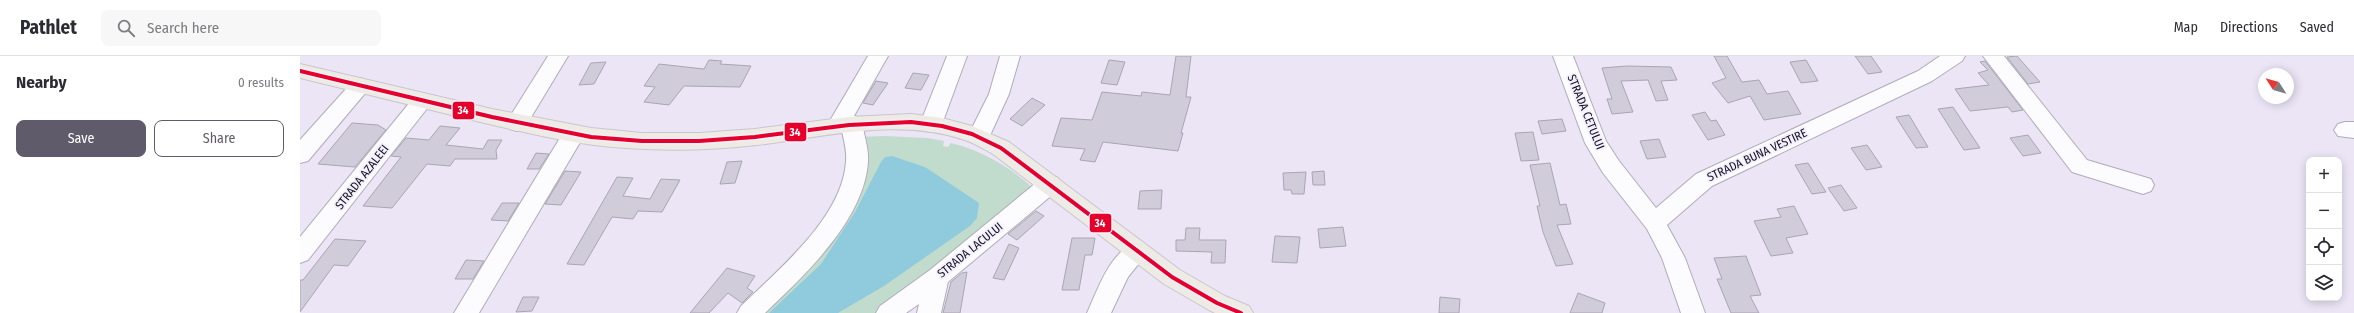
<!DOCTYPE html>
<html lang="en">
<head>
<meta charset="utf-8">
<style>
	:root { --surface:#fff; --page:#f7f7f7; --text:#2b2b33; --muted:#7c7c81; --line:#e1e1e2; --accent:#605b6a }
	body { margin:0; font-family:"Fira Sans Condensed",sans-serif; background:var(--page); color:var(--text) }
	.controls { position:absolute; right:12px; bottom:12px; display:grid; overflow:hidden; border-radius:8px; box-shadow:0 2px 10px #0003 }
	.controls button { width:36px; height:36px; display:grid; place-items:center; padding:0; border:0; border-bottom:1px solid var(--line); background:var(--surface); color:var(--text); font:20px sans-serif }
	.compass { position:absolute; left:1958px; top:12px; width:36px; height:36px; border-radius:50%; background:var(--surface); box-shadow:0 2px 10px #0003; rotate:306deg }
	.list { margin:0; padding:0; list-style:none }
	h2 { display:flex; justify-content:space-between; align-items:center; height:52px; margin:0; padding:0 16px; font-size:17px }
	h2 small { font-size:13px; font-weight:400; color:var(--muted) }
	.actions { display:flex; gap:8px; padding:12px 16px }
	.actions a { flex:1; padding:9px 0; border:1px solid var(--accent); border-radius:8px; text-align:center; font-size:14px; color:var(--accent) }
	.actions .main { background:var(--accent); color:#fff }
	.icon { flex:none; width:22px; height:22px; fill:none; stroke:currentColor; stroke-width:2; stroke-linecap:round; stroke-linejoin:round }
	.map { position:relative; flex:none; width:2054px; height:257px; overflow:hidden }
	header { display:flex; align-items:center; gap:24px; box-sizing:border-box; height:56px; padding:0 20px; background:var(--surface); border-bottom:1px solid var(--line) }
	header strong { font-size:19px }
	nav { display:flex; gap:22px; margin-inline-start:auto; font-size:14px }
	.search { width:280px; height:36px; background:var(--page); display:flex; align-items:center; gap:10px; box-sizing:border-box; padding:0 14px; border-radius:8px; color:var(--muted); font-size:15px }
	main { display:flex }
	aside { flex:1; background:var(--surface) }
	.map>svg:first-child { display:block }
</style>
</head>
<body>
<header>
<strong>Pathlet</strong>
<div class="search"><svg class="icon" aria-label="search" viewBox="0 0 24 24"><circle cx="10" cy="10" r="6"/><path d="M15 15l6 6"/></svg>Search here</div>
<nav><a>Map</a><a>Directions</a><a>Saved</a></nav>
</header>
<main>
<aside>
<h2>Nearby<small>0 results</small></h2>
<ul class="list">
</ul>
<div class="actions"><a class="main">Save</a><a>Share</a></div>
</aside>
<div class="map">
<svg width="2054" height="257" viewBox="0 0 2054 257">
	<rect width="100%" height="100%" fill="#ebe5f6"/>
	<path fill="#c1dccd" d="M584,80L627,82L644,85L643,90L648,91L651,87C683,95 710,111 734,133L577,257H462L514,209L532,182L558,81Z"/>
	<path fill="#90cbdd" d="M592,100L625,111L679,147L677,162L670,170L584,230L538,257H469L521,208L555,156L581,106L585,101Z"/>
	<path fill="#d1ccda" stroke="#aaa5b3" d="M876,0H891L886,41H891L881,77H883L878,95L803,86L795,106L780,104L785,93L752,90L761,62L792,64L802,36L841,40L842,36L870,39Z
		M1414,0H1427L1442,26L1459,24L1467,38L1488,35L1501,58L1464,64L1450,40L1428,47L1412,27L1426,22Z
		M1555,0H1571L1582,16L1568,18Z
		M1717,0L1740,26L1728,28L1707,1Z
		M409,4L422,5L420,8L451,10L440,31L384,30L369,49L344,46L355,31L344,30L359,8L404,13Z
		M809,4L825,6L817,29L801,27Z
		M1506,4L1518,25L1501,27L1490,6Z
		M1685,5L1723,54L1712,56L1708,51L1670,55L1655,33L1689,29L1678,17L1688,14L1680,6Z
		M306,6L294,28L279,29L291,7Z
		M1327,10L1371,11L1377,24L1361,25L1368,44L1356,45L1348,24L1321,25L1333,56L1312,58L1307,43H1312L1302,12Z
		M613,17L629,19L621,34L605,32Z
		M576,25L588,27L573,49L563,47Z
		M732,42L745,49L722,70L710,63Z
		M1653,51L1680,92L1664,94L1638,53Z
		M1405,56L1411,65L1416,64L1425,79L1408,84L1392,59Z
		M1609,59L1628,91L1616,92L1596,61Z
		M1262,63L1266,75L1242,78L1238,65Z
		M52,67L78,69L86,74L55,111L18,108Z
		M140,70L160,72L146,89L183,93L188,84H202L196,94L197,103H155L150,110L127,108L92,152L63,150L101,101L91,100L106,82L129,84Z
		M1233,76L1239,104L1221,105L1215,77Z
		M1728,79L1741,97L1723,100L1710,82Z
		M1359,83L1366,101L1347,103L1340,85Z
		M1567,89L1582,111L1566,114L1551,92Z
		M236,97L249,98L239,113H227Z
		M442,105L435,127L420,128L427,106Z
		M1250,107L1260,149L1266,148L1271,168L1257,169L1273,208L1256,210L1243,176L1237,150H1240L1230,109Z
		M1508,107L1526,136L1512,138L1495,109Z
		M265,115L281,116L261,149L245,148Z
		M1024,115L1025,129H1013L1012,116Z
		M1006,116L1004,138H992L991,134H984L983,117Z
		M317,121L333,122L323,140L350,143L361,123L380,124L362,156L338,155L333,163L312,161L284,209L267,208Z
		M1541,129L1557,152L1544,155L1528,132Z
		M862,134L861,153H838L840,135Z
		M202,147H219L208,165L191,164Z
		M1494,150L1508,178L1486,182L1493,197L1471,200L1454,165L1481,161L1477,153Z
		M736,155L744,160L717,184L708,178Z
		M1043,171L1046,190L1020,192L1018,173Z
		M886,172H900L899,184H926L925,207H911L912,196L876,195V184H885Z
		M975,180L1000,181L997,207L972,206Z
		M772,182H795L792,199H785L779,234H762Z
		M35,183L66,185L48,210L34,209L0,256V224H3Z
		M709,188L719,192L704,224L693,222Z
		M1446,200L1461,239L1450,240L1459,257H1431L1417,223H1422L1414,202Z
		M166,204L184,205L173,223H155Z
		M427,212L455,220L447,232L453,236L442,247L428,237L409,257H390Z
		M667,216L660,257H643L651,226L662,217Z
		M1278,237L1305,247L1302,257H1270Z
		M223,241H239L232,255L216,256Z
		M1140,241L1160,243L1159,257H1139Z"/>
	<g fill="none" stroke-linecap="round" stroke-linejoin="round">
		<g stroke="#b0abba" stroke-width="2">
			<path id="minor" d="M248,0H268L224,73L217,75L210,73L206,67Z
				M568,0H588L554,60L558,61L562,67C564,79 569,93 568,106C564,164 505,219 465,257H437L441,250C478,214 543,161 546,105C547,95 544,85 542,75L532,74L528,68Z
				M647,0H667L642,68L638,74L631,76L624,74L620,68Z
				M700,0H720L709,38L687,86L679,88L671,86L668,80L689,38Z
				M1253,0H1273L1306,85L1319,105L1356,152L1396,118L1618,15L1640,0H1665L1662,5L1632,25L1412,130L1367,169L1385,202L1405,257H1381L1362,202L1347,173L1303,117L1285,87Z
				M1683,0H1704L1787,104L1851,123L1854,129L1851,135L1843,138L1772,116Z
				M60,22L67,25L70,30L67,35L8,105L0,107V84L53,25Z
				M122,37L129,40L132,45L129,50L8,204L0,207V181L115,40Z
				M2045,66H2054V82L2038,80L2034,74L2038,68Z
				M274,70L282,72L285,78L179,257H154L266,72Z
				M750,119L758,122L761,128L758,134L648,226L641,257H617L619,248L606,257H576L580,250L630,214L742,122Z
				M837,186L845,188L849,195L828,221L811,257H787C798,233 810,195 837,186Z"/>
		</g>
		<g stroke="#c9c6cf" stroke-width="2">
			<path id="major" d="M0,8L192,53L291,72L342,77H399L455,73L549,61L611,58L642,62L672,70L709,86L880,214L925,240L949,250L953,257H915L909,254L864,228L693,98C684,93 674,87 665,84C598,61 524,81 457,89C414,94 370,95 326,92C274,89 223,76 172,64C115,50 58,36 0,22Z"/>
		</g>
		<use href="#minor" fill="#fcfbfe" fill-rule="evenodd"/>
		<use href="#major" fill="#eeebe5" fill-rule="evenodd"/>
		<g stroke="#f3effd" stroke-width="7">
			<path id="bus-1" d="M0,15L192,61L291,81L342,85H399L455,81L549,69L611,66L642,70L672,78L701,92L872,221L917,247L941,257"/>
		</g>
		<use href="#bus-1" stroke="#e4002b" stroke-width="4"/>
	</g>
	<g text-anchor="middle" stroke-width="3.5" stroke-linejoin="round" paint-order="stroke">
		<g font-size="12" fill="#15111e" stroke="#f3effd">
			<text transform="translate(1286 56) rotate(68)" y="4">STRADA CETULUI</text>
			<text transform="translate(1457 99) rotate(-25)" y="4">STRADA BUNA VESTIRE</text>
			<text transform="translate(62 121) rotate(-52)" y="4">STRADA AZALEEI</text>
			<text transform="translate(670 194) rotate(-39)" y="4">STRADA LACULUI</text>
		</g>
	</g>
	<g stroke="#f3effd" stroke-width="1.5">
		<rect x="152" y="45" width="23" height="19" rx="4" fill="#e4002b"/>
		<rect x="484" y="66" width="23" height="20" rx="4" fill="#e4002b"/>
		<rect x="789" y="157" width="23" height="20" rx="4" fill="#e4002b"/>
	</g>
	<g font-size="11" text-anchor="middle" font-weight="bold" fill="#fff">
		<text x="163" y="58">34</text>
		<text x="495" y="80">34</text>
		<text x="800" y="171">34</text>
	</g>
</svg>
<div class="controls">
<button>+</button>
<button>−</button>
<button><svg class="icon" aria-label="locate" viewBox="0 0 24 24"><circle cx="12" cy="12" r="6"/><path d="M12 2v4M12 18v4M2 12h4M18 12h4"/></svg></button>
<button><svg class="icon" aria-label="layers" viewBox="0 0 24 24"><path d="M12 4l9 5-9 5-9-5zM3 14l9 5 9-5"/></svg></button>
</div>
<svg class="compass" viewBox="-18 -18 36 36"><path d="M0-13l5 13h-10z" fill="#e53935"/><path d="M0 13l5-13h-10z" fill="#7c7c81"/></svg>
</div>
</main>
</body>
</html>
